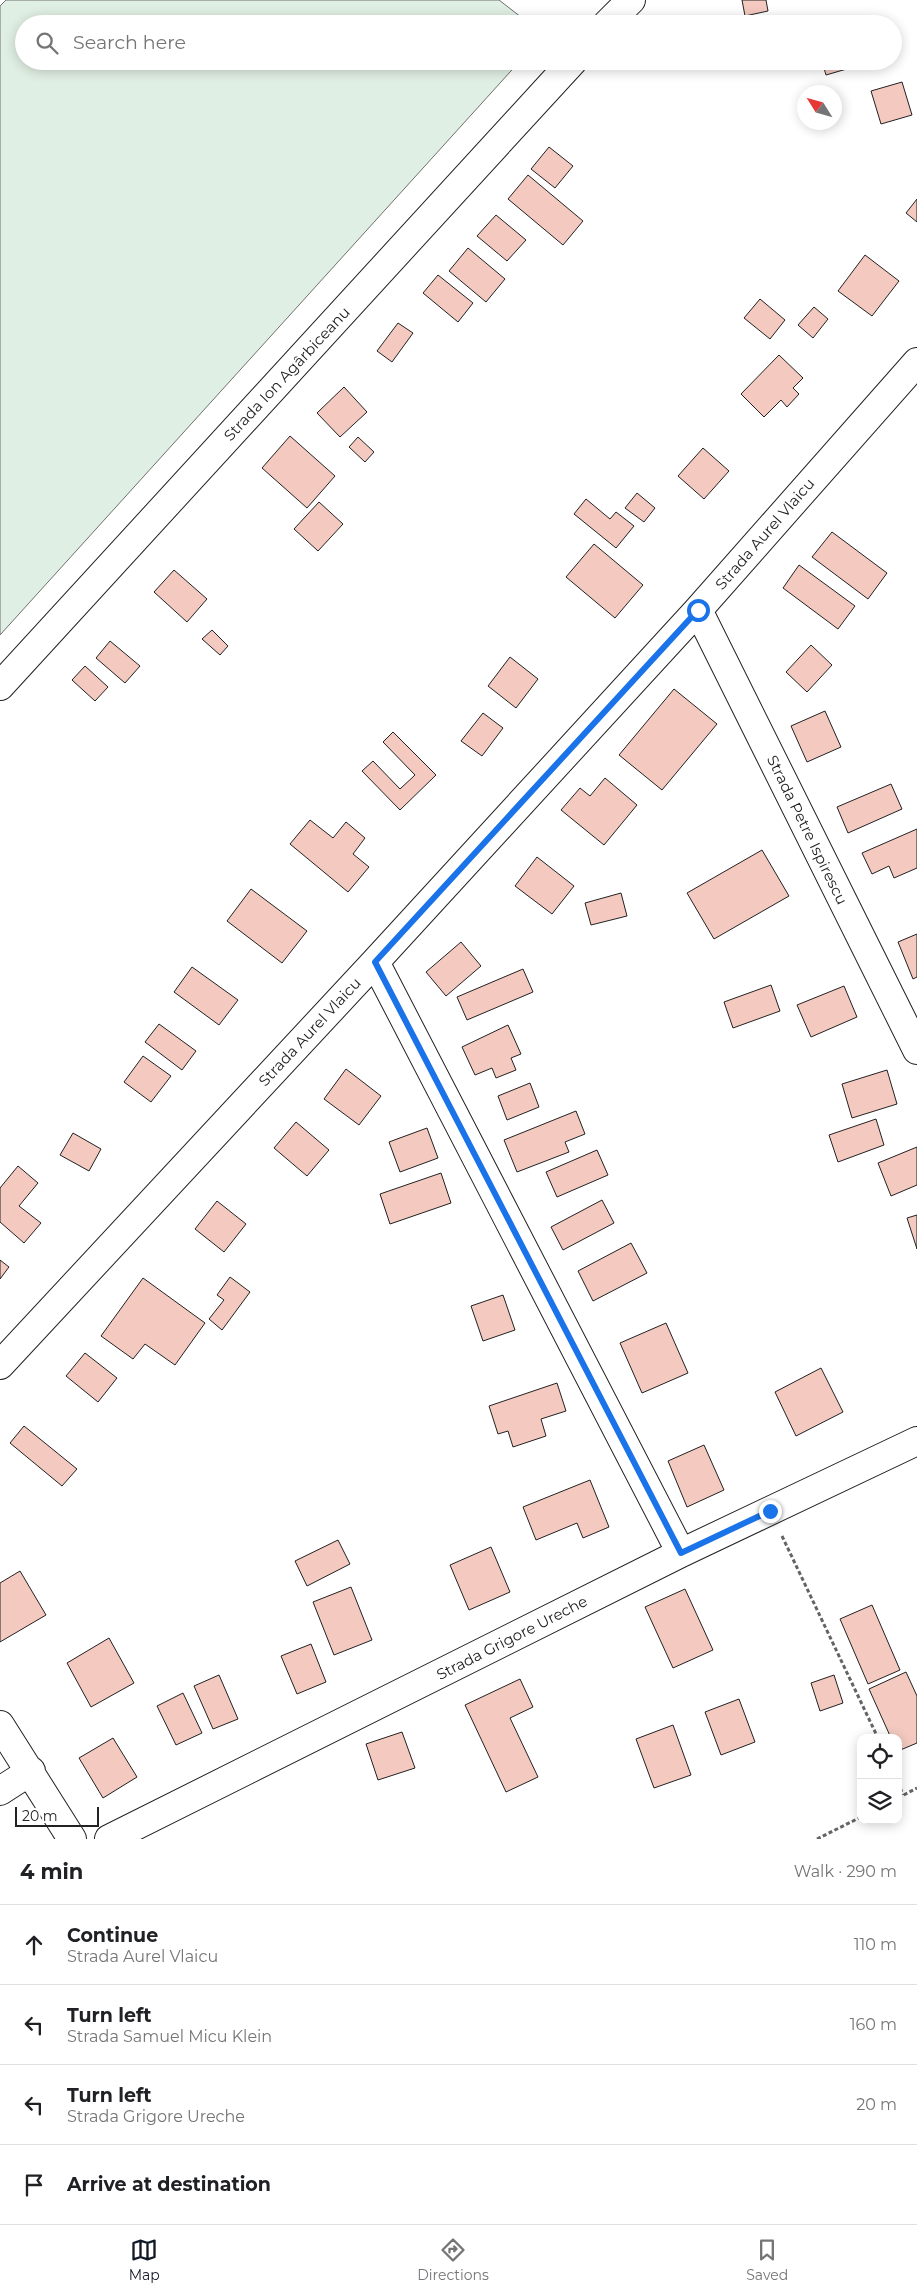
<!DOCTYPE html>
<html lang="en">
<head>
<meta charset="utf-8">
<style>
	:root { --surface:#fff; --page:#f6f6f6; --text:#202124; --muted:#757577; --line:#e0e0e0; --accent:#111827 }
	body { margin:0; font-family:Montserrat,sans-serif; background:var(--page); color:var(--text) }
	.controls { position:absolute; right:15px; bottom:15px; display:grid; overflow:hidden; border-radius:10px; box-shadow:0 2px 12px #0003 }
	.controls button { width:45px; height:45px; display:grid; place-items:center; padding:0; border:0; border-bottom:1px solid var(--line); background:var(--surface); color:var(--text); font:25px sans-serif }
	.compass { position:absolute; left:797px; top:85px; width:45px; height:45px; border-radius:50%; background:var(--surface); box-shadow:0 2px 12px #0003; rotate:307deg }
	.scale { position:absolute; left:15px; bottom:12px; width:84px; box-sizing:border-box; padding-left:5px; border:2px solid #222; border-top:0; font-size:14px; line-height:18px; white-space:nowrap; color:#222; -webkit-text-stroke:4px #fff; paint-order:stroke }
	.stop { position:absolute; width:15px; height:15px; margin:-11px; border:4px solid #1a73e8; border-radius:50%; background:#fff }
	.stop.end { background:#1a73e8; border-color:#fff; box-shadow:0 1px 5px #0008 }
	.list { margin:0; padding:0; list-style:none }
	h2 { display:flex; justify-content:space-between; align-items:center; height:65px; margin:0; padding:0 20px; font-size:21px }
	h2 small { font-size:16px; font-weight:400; color:var(--muted) }
	.list li { display:grid; grid-template-columns:32px 1fr auto; gap:15px; align-items:center; box-sizing:border-box; height:80px; padding:0 20px; border-top:1px solid var(--line) }
	.list b { display:block; font-size:19px; white-space:nowrap }
	.list p { margin:0; font-size:16px; white-space:nowrap; color:var(--muted) }
	.list em { font-size:16px; font-style:normal; color:var(--muted) }
	.icon { flex:none; width:28px; height:28px; fill:none; stroke:currentColor; stroke-width:2; stroke-linecap:round; stroke-linejoin:round }
	.map { position:relative; flex:none; width:917px; height:1839px; overflow:hidden }
	.search { position:absolute; background:var(--surface); box-shadow:0 2px 12px #0003; left:15px; right:15px; top:15px; height:55px; display:flex; align-items:center; gap:12px; box-sizing:border-box; padding:0 18px; border-radius:28px; color:var(--muted); font-size:19px }
	.sheet { height:385px; background:var(--surface) }
	nav { display:flex; justify-content:space-around; align-items:center; box-sizing:border-box; height:70px; border-top:1px solid var(--line); background:var(--surface); font-size:14px; color:var(--muted) }
	nav a { display:grid; justify-items:center; gap:2px }
	nav .on { color:var(--accent) }
	.map>svg:first-child { display:block }
</style>
</head>
<body>
<div class="map">
<svg width="917" height="1839" viewBox="0 0 917 1839">
	<rect width="100%" height="100%" fill="#fff"/>
	<path fill="#e0efe3" stroke="#6f6f6f" d="M6,0H499L530,24H24V61H520L0,635V6Z"/>
	<path fill="#f3c9c0" stroke="#222" d="M742,0H766L768,11L745,16Z
		M822,61H874L826,75Z
		M902,82L912,115L881,124L871,91Z
		M549,147L573,166L555,188L531,169Z
		M528,175L583,221L563,245L508,199Z
		M917,199V222L906,213Z
		M496,215L526,240L507,261L477,236Z
		M468,248L505,279L486,302L449,271Z
		M865,255L899,281L872,316L838,291Z
		M438,275L473,303L458,322L423,293Z
		M760,299L785,320L770,339L744,318Z
		M814,307L828,319L813,338L798,325Z
		M398,323L413,333L392,362L377,351Z
		M779,355L803,378L793,388L799,394L787,407L781,400L764,417L741,394Z
		M344,387L367,412L340,437L317,413Z
		M290,436L335,476L307,508L262,468Z
		M358,437L374,452L365,462L349,447Z
		M703,448L729,471L704,499L678,476Z
		M637,493L655,508L644,522L625,508Z
		M586,499L610,519L616,512L634,526L616,548L574,514Z
		M319,502L343,524L318,551L294,529Z
		M832,532L887,573L868,599L812,557Z
		M594,544L643,585L615,618L566,577Z
		M799,565L855,606L838,629L783,588Z
		M174,570L207,599L187,622L154,592Z
		M212,630L228,646L220,655L202,639Z
		M110,641L140,666L125,683L96,658Z
		M811,645L832,665L807,692L786,672Z
		M510,657L538,679L516,708L488,686Z
		M85,666L108,687L95,701L72,680Z
		M674,689L717,724L662,790L619,755Z
		M825,711L841,747L807,762L791,726Z
		M483,713L503,728L482,756L461,741Z
		M393,732L436,775L400,810L362,771L373,761L400,789L415,775L383,742Z
		M605,778L637,805L604,845L561,810L580,788L590,796Z
		M891,784L902,809L848,833L837,807Z
		M310,820L333,838L346,822L365,838L353,854L369,867L348,892L290,844Z
		M917,829V868L894,878L889,866L872,874L862,853Z
		M762,850L789,896L714,939L687,893Z
		M537,857L574,886L552,914L515,886Z
		M251,889L307,931L282,963L227,921Z
		M621,893L627,916L591,925L585,903Z
		M917,934V977L913,979L898,942Z
		M461,942L481,966L446,996L426,972Z
		M192,967L238,1000L219,1025L174,992Z
		M523,969L533,992L467,1020L457,997Z
		M771,985L780,1011L733,1028L724,1002Z
		M844,986L857,1017L811,1037L797,1005Z
		M159,1024L196,1051L182,1070L145,1042Z
		M508,1025L521,1054L511,1058L516,1070L496,1078L492,1068L475,1075L462,1047Z
		M143,1056L171,1076L151,1102L124,1082Z
		M346,1069L381,1096L359,1125L324,1099Z
		M887,1070L897,1104L852,1118L842,1084Z
		M530,1083L539,1107L507,1120L498,1096Z
		M576,1111L585,1134L565,1142L569,1152L517,1172L504,1140Z
		M876,1119L884,1145L838,1162L829,1135Z
		M296,1122L329,1150L307,1176L274,1148Z
		M427,1128L438,1158L400,1172L389,1142Z
		M73,1133L101,1149L89,1171L60,1155Z
		M917,1147V1185L891,1196L878,1163Z
		M597,1150L608,1175L557,1197L546,1172Z
		M18,1166L38,1183L19,1206L41,1223L24,1243L0,1222V1188Z
		M441,1173L451,1203L390,1224L380,1194Z
		M602,1200L614,1223L563,1250L551,1227Z
		M217,1201L246,1224L224,1252L195,1229Z
		M917,1215V1249L907,1218Z
		M631,1243L647,1273L593,1301L578,1271Z
		M0,1260L9,1267L0,1279Z
		M230,1277L250,1292L222,1330L209,1319L224,1300L217,1295Z
		M143,1278L205,1323L175,1365L145,1344L133,1359L101,1336Z
		M503,1295L515,1330L483,1341L471,1306Z
		M666,1323L688,1373L642,1393L620,1343Z
		M85,1353L117,1378L98,1402L66,1376Z
		M821,1368L843,1412L796,1436L775,1392Z
		M557,1383L566,1411L541,1419L546,1436L513,1447L508,1431L498,1434L489,1406Z
		M24,1426L77,1469L62,1486L10,1443Z
		M704,1445L724,1490L687,1507L668,1461Z
		M590,1480L609,1527L583,1538L577,1523L536,1540L523,1507Z
		M338,1540L350,1564L307,1586L295,1561Z
		M491,1547L510,1592L469,1610L450,1565Z
		M20,1571L46,1615L0,1642V1583Z
		M351,1587L372,1640L334,1655L313,1602Z
		M685,1589L713,1650L673,1668L645,1607Z
		M872,1605L900,1670L868,1684L840,1619Z
		M109,1638L134,1683L91,1707L67,1663Z
		M311,1644L326,1682L297,1694L281,1656Z
		M906,1672L917,1696V1743L898,1751V1738H891L869,1689Z
		M219,1675L238,1719L213,1729L194,1686Z
		M834,1675L843,1703L820,1711L811,1683Z
		M520,1679L533,1707L510,1718L538,1777L506,1792L465,1705Z
		M183,1693L202,1733L176,1745L157,1706Z
		M739,1699L755,1742L721,1755L705,1712Z
		M673,1725L691,1775L654,1788L636,1739Z
		M402,1732L415,1768L378,1780L366,1744Z
		M113,1738L137,1777L103,1798L79,1758Z"/>
	<g fill="none" stroke-linecap="round" stroke-linejoin="round">
		<g stroke="#222" stroke-width="30">
			<path id="minor" d="M607,24L631,0
				M698,610L917,1050
				M0,686L573,61
				M375,962L681,1553
				M0,1365L375,962L698,610L917,362
				M0,1725L72,1839
				M0,1791L31,1771
				M109,1839L681,1553L917,1441"/>
		</g>
		<path stroke="#646464" stroke-width="3" stroke-dasharray="4 2.5" stroke-linecap="butt" d="M782,1536L878,1738
			M898,1782L903,1795
			M898,1798L917,1788
			M817,1839L861,1817"/>
		<use href="#minor" stroke="#fff" stroke-width="28"/>
	</g>
	<g fill="none" stroke-linecap="round" stroke-linejoin="round">
		<path stroke="#1a73e8" stroke-width="6" d="M698,610L375,962L681,1553L770,1511"/>
	</g>
	<g text-anchor="middle" stroke-width="4" stroke-linejoin="round" paint-order="stroke">
		<g font-size="15" fill="#222" stroke="#fff">
			<text transform="translate(287 374) rotate(-47)" y="5">Strada Ion Agârbiceanu</text>
			<text transform="translate(765 534) rotate(-49)" y="5">Strada Aurel Vlaicu</text>
			<text transform="translate(807 830) rotate(64)" y="5">Strada Petre Ispirescu</text>
			<text transform="translate(310 1032) rotate(-47)" y="5">Strada Aurel Vlaicu</text>
			<text transform="translate(512 1638) rotate(-27)" y="5">Strada Grigore Ureche</text>
		</g>
	</g>
</svg>
<div class="controls">
<button><svg class="icon" aria-label="locate" viewBox="0 0 24 24"><circle cx="12" cy="12" r="6"/><path d="M12 2v4M12 18v4M2 12h4M18 12h4"/></svg></button>
<button><svg class="icon" aria-label="layers" viewBox="0 0 24 24"><path d="M12 4l9 5-9 5-9-5zM3 14l9 5 9-5"/></svg></button>
</div>
<svg class="compass" viewBox="-18 -18 36 36"><path d="M0-13l5 13h-10z" fill="#e53935"/><path d="M0 13l5-13h-10z" fill="#757577"/></svg>
<div class="scale">20 m</div>
<div class="stop" style="left:698px;top:610px"></div>
<div class="stop end" style="left:770px;top:1511px"></div>
<div class="search"><svg class="icon" aria-label="search" viewBox="0 0 24 24"><circle cx="10" cy="10" r="6"/><path d="M15 15l6 6"/></svg>Search here</div>
</div>
<section class="sheet">
<h2>4 min<small>Walk · 290 m</small></h2>
<ul class="list">
<li><svg class="icon" aria-label="ahead" viewBox="0 0 24 24"><path d="M12 20V5M6 11l6-6 6 6"/></svg><div><b>Continue</b><p>Strada Aurel Vlaicu</p></div><em>110 m</em></li>
<li><svg class="icon" aria-label="left" viewBox="0 0 24 24"><path d="M17 20v-9H6M10 6l-5 5 5 5"/></svg><div><b>Turn left</b><p>Strada Samuel Micu Klein</p></div><em>160 m</em></li>
<li><svg class="icon" aria-label="left" viewBox="0 0 24 24"><path d="M17 20v-9H6M10 6l-5 5 5 5"/></svg><div><b>Turn left</b><p>Strada Grigore Ureche</p></div><em>20 m</em></li>
<li><svg class="icon" aria-label="arrive" viewBox="0 0 24 24"><path d="M6 21V4h12l-3 4 3 4H6"/></svg><div><b>Arrive at destination</b></div></li>
</ul>
</section>
<nav>
<a class="on"><svg class="icon" aria-label="map" viewBox="0 0 24 24"><path d="M3 6l6-2 6 2 6-2v14l-6 2-6-2-6 2zM9 4v14M15 6v14"/></svg>Map</a>
<a><svg class="icon" aria-label="directions" viewBox="0 0 24 24"><path d="M12 3l9 9-9 9-9-9zM9 14v-3h6M13 9l2 2-2 2"/></svg>Directions</a>
<a><svg class="icon" aria-label="saved" viewBox="0 0 24 24"><path d="M7 4h10v16l-5-4-5 4z"/></svg>Saved</a>
</nav>
</body>
</html>
